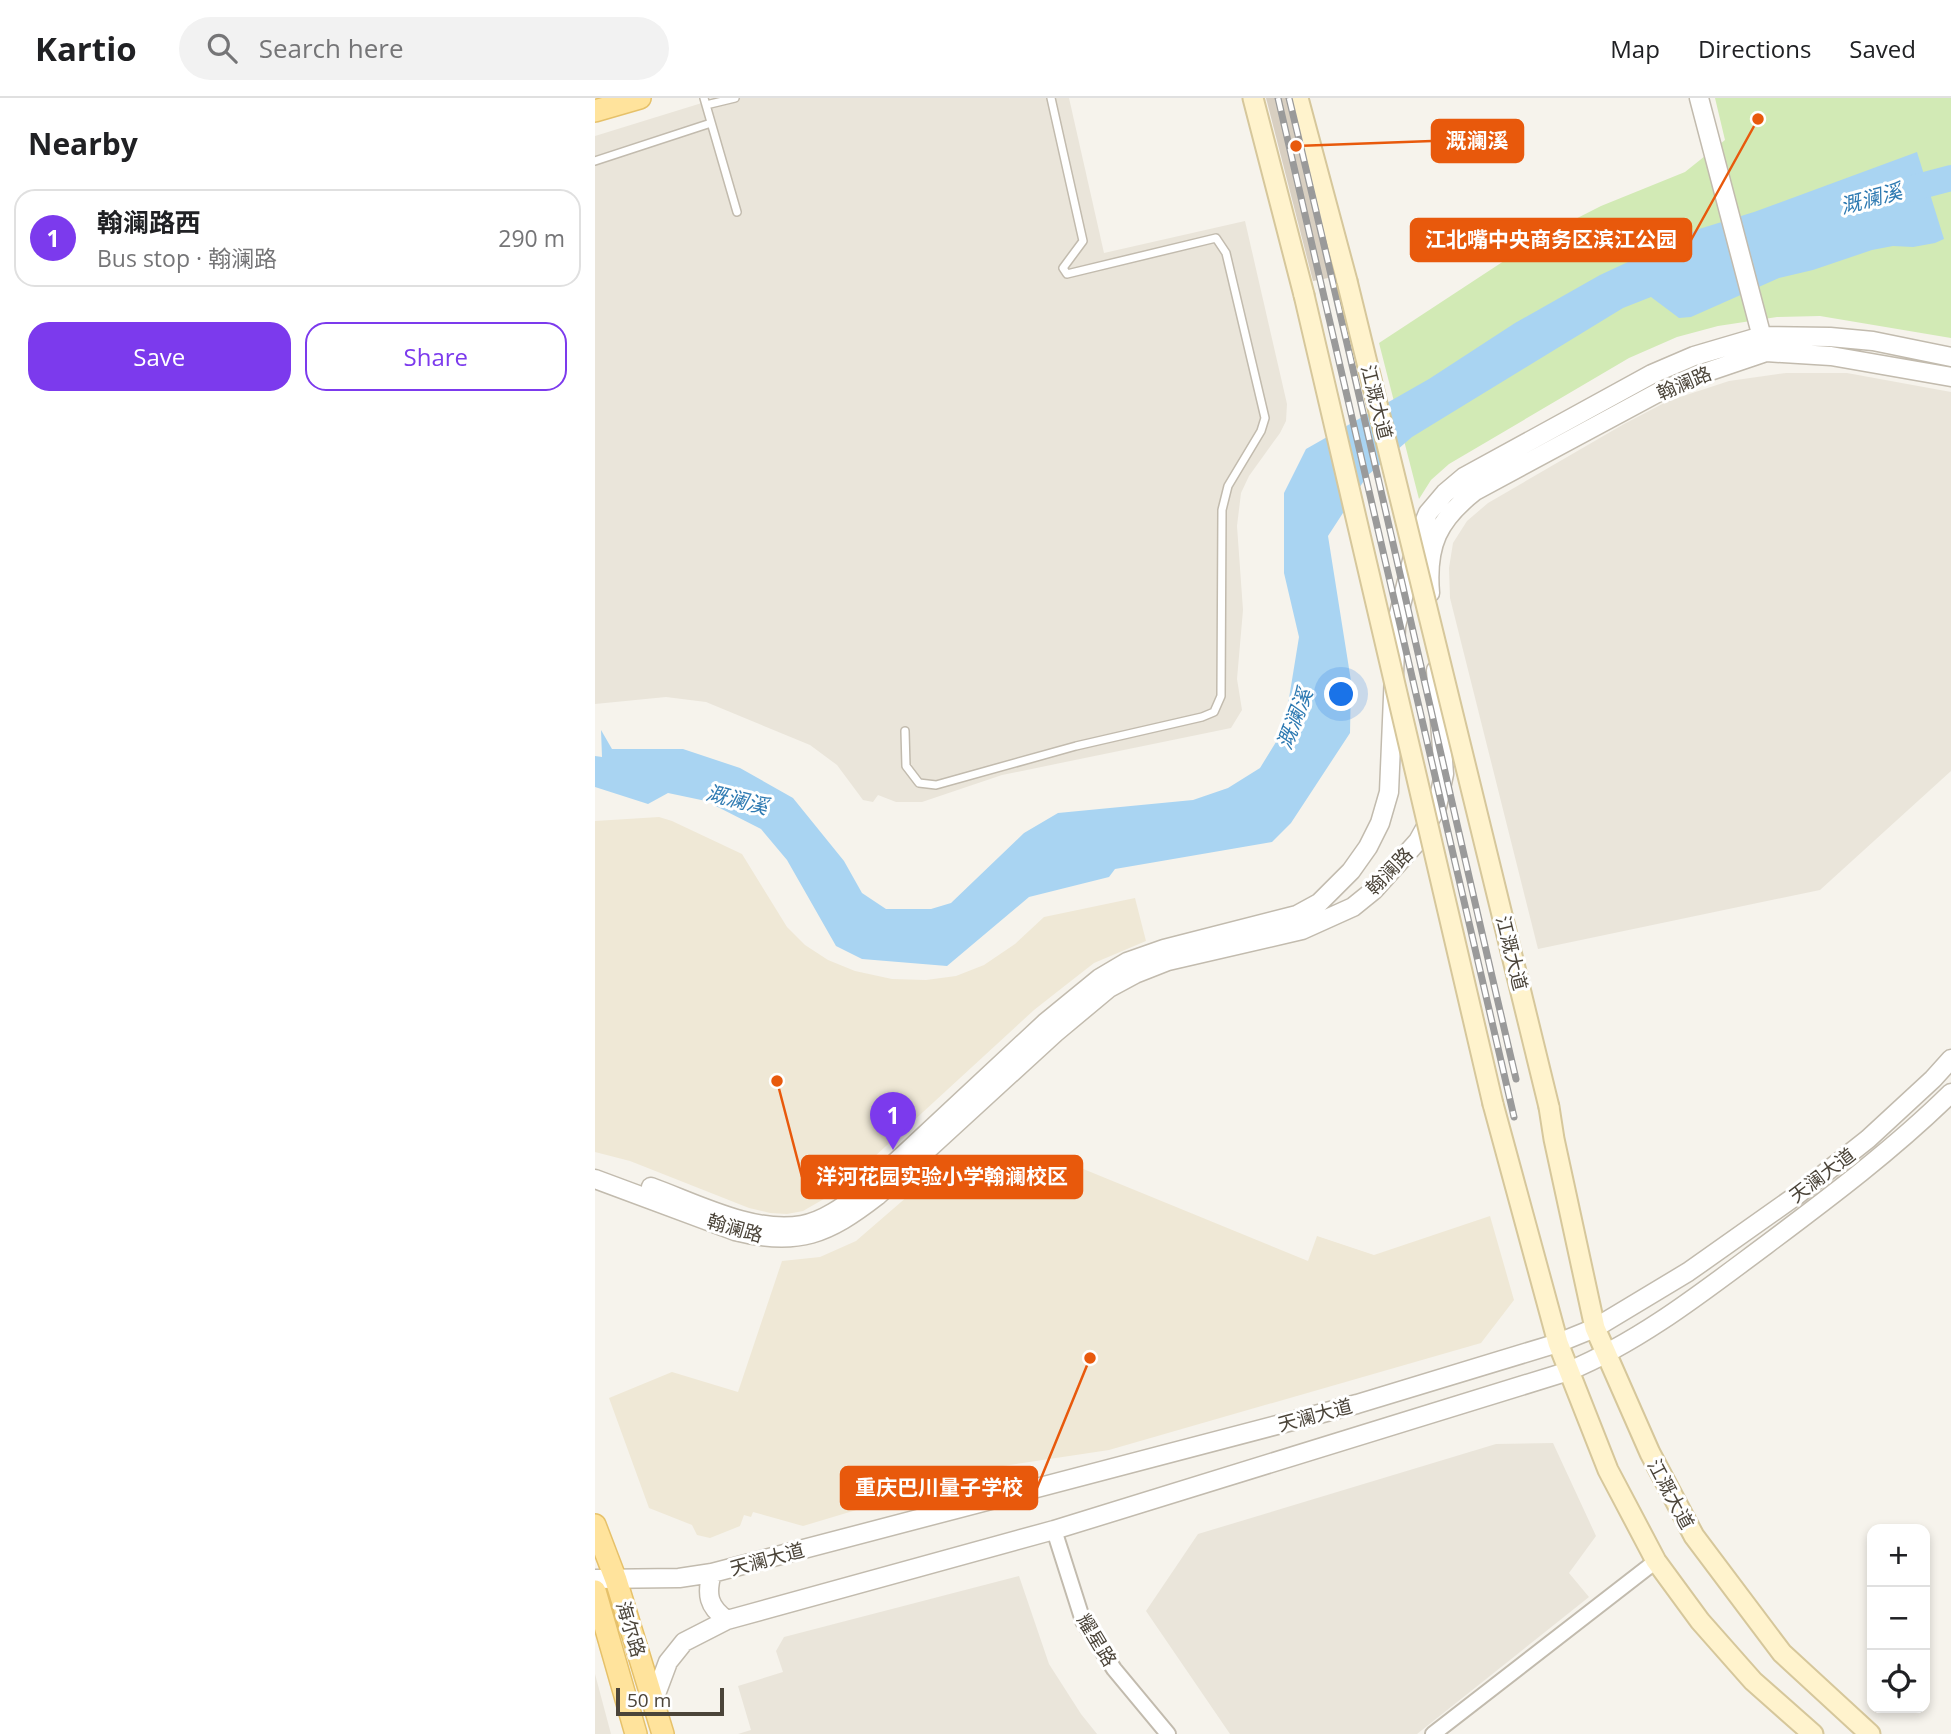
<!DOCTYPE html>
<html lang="en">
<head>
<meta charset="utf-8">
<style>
	:root { --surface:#fff; --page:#f2f2f2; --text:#202124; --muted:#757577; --line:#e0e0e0; --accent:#7c3aed }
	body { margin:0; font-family:"Open Sans","Noto Sans SC",sans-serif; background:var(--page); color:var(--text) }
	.controls { position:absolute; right:21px; bottom:21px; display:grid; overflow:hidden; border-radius:14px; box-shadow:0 4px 10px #0003 }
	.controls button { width:63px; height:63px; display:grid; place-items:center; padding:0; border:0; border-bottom:2px solid var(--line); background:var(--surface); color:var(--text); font:35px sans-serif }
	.scale { position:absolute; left:21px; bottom:18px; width:108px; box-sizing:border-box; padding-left:7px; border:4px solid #4b4439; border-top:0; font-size:19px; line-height:24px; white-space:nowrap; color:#4b4439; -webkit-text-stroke:5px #fff; paint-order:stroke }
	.you { position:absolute; left:747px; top:597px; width:24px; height:24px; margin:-18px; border:5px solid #fff; border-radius:50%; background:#1a73e8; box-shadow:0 0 0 10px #1a73e833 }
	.badge { display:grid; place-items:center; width:46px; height:46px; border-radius:50%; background:var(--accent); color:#fff; font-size:23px; font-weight:700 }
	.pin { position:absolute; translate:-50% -58px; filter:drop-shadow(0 2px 4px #0008) }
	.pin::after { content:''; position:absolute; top:37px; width:24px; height:21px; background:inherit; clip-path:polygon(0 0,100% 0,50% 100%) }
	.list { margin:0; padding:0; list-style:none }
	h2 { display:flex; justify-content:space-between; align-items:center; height:91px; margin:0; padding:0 28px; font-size:30px }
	h2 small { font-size:23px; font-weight:400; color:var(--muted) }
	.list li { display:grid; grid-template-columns:46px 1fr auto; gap:21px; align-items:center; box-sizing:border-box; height:98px; margin:0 14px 14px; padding:0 14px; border:2px solid var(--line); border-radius:21px }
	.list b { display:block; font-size:26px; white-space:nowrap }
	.list p { margin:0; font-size:23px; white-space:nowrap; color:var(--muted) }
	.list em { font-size:23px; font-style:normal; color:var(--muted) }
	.actions { display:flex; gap:14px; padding:21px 28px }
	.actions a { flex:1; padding:16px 0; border:2px solid var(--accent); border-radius:21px; text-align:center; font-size:24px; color:var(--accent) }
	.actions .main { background:var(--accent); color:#fff }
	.icon { flex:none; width:38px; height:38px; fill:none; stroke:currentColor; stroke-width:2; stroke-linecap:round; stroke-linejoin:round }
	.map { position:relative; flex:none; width:1356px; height:1636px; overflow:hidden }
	header { display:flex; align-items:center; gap:42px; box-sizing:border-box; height:98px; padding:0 35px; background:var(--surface); border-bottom:2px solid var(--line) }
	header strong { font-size:33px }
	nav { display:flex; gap:38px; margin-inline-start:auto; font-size:24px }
	.search { width:490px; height:63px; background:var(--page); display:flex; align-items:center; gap:18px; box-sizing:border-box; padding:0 24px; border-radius:38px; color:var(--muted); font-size:26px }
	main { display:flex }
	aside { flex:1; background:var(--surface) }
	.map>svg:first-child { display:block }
</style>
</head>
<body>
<header>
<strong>Kartio</strong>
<div class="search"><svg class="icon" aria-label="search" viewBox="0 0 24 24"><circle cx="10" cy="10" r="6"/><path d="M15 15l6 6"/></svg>Search here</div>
<nav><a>Map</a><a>Directions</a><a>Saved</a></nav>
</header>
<main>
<aside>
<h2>Nearby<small></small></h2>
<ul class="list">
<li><span class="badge">1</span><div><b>翰澜路西</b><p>Bus stop · 翰澜路</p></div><em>290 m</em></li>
</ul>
<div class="actions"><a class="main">Save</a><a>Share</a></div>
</aside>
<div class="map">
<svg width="1356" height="1636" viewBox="0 0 1356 1636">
	<rect width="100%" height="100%" fill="#f6f3ec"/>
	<path fill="#eae5da" d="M123,0H474L509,155L650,123L692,306L691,323L685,335L654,378L646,395L642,428L648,512L642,581L647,612L636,630L407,677L327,704H301L283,697L278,704L268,702L242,667L215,647L111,604L71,599L0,606V38Z
		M1191,275H1252L1356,294V673L1225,792L943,851L855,500L854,470L858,445L872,423L893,405L1029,326L1073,303L1134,283Z
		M958,1345L1001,1438L974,1475L994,1499L822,1636H635L551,1513L603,1436L901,1346Z
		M424,1478L454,1566L486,1616L502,1636H143L156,1632L143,1588L188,1574L181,1553L189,1539Z
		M0,1576L16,1636H0Z"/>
	<path fill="#efe8d6" d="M64,719L77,723L147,756L192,829L210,847L233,862L260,873L297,881L331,882L361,878L389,867L420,846L449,819L540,800L551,843L499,865L467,890L439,912L241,1094L208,1113L192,1116L175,1115L154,1110L35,1063L0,1054V723Z
		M459,1059L713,1163L722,1138L779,1157L895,1118L919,1202L886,1245L514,1352L408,1368L208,1428L158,1414L156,1419L149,1417L145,1428L115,1440L102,1437L97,1427L54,1410L14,1300L77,1274L143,1294L187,1163L225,1159L261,1143L343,1072Z"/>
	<path fill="#d2eab5" d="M1120,0H1356V240L1225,218L1182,219L1123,228L1082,239L1034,260L854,366L836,382L824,401L784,245L947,138L1006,108L1090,74L1130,42Z"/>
	<path fill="#a9d4f2" d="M1322,54L1349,141L1340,145L1318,149L1298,148L1277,152L1218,172L1184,180L1096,219L1084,220L1056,199L1028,210L817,339L772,378L733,438L756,583L755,635L696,725L677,744L520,771L514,779L434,799L352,868L267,861L241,848L192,762L166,731L111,703L73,695L53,706L0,689V658L7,659L6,632L17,651H88L145,670L198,700L249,763L267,795L291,811H336L356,805L429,735L463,715L598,702L633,690L665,670L689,631L704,539L689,475V395L711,351L834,281L920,225L1005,177L1104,131L1159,114Z"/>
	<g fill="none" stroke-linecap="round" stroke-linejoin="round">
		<path stroke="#a9d4f2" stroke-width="26" d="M1299,95L1356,80"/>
	</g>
	<path fill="#d8cfc1" d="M671,0H691L738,179L718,183Z"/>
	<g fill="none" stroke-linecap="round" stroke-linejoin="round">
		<g stroke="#c2bbae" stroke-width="10">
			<path id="service" d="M109,0L142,114
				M111,7L140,0
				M0,63L116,25
				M310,633L311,668L324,685L341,687L481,648L607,619L619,614L626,598L627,412L633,388L666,333L670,320L631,155L621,140L472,176L468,170L488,143L456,0"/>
		</g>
		<g stroke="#c2bbae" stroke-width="18">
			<path id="minor" d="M459,1432L488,1523L519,1571L573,1636
				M838,1636L1061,1463"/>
		</g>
		<g stroke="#c2bbae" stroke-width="21">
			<path id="tertiary" d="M1104,0L1169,247
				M835,495C831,447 843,422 880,393L1064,294L1109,275L1171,254L1236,258L1356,279
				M0,1081L140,1133C203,1149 233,1136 282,1098L460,935L514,890L540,876L573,863L707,832L758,809L779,792L823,743L842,709L849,676L841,572
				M56,1089C100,1105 159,1136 207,1127C231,1123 254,1104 273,1090L450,925L505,880L532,864L569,851L702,817L724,805L756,773L773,749L785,725L794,694L801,528L822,442L833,415L850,395L869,379L1057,276L1099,258L1167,238L1235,239L1278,243L1356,259
				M117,1475C111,1496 113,1509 132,1522
				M0,1481L84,1480L117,1475L762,1306L963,1245L1000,1230L1093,1174L1202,1097L1273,1041L1338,981L1356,961
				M58,1604L73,1564L89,1544L132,1522L459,1432L974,1273C1046,1243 1109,1193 1171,1147C1235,1099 1299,1051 1356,995"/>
		</g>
		<g stroke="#d6c79b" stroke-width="23">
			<path id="secondary" d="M658,0L709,197
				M703,0L752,183
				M898,1006L963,1245L1013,1372L1061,1463L1105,1523L1158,1583L1218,1636
				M954,1009L959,1041L1000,1230L1055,1355L1099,1438L1187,1555L1275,1636"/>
		</g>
		<g stroke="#e6c16a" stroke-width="24">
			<path id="primary" d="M0,13L45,0
				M0,1427L21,1482L68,1636
				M0,1493L41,1636"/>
		</g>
		<use href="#service" stroke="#fff" stroke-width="7"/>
		<use href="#minor" stroke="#fff" stroke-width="14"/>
		<use href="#tertiary" stroke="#fff" stroke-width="18"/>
		<use href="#secondary" stroke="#fff3cd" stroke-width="19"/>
		<use href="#primary" stroke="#ffe39c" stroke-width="21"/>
		<g stroke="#9a9a9a" stroke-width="7">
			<path id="rail" d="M683,0L919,1019
				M694,0C773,326 844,654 921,981"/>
		</g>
		<use href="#rail" stroke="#fff" stroke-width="4.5" stroke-dasharray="13" stroke-linecap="butt"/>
		<g stroke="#d6c79b" stroke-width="23" stroke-linecap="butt">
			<path id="secondary-bridge" d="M752,183L954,1009
				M709,197L898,1006"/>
		</g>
		<use href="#secondary-bridge" stroke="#fff3cd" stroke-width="19"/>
	</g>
	<g text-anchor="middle" stroke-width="6" stroke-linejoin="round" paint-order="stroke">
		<g font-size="19" fill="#4b4439" stroke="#fff">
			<text transform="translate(1089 285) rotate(-23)" y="7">翰澜路</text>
			<text transform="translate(782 304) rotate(76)" y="7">江溉大道</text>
			<text transform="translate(794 773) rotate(-46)" y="7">翰澜路</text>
			<text transform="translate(917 855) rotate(76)" y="7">江溉大道</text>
			<text transform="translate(1227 1077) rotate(-37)" y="7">天澜大道</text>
			<text transform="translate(140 1130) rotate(16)" y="7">翰澜路</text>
			<text transform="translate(720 1317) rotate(-15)" y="7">天澜大道</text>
			<text transform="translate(1076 1396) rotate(62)" y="7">江溉大道</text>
			<text transform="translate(172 1461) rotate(-15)" y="7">天澜大道</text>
			<text transform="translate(36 1531) rotate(73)" y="7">海尔路</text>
			<text transform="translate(502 1542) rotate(59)" y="7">耀星路</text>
		</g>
		<g font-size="21" font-style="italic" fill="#2e7ab2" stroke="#fff">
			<text transform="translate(1276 101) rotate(-15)" y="7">溉澜溪</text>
			<text transform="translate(700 621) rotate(-69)" y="7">溉澜溪</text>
			<text transform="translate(142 702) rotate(14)" y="7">溉澜溪</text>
		</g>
	</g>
	<path fill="none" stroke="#e8590c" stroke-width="2.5" d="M701 48L837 43M1163 21L1096 142M182 983L207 1079M495 1260L442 1390"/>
	<g fill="#e8590c" stroke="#fff" stroke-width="2.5">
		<circle cx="701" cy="48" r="7"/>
		<circle cx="1163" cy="21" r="7"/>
		<circle cx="182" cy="983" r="7"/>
		<circle cx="495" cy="1260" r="7"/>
	</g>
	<g fill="#e8590c" stroke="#e8590c" stroke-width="2.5">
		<rect x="837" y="22" width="91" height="42" rx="7"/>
		<rect x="816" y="121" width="280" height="42" rx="7"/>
		<rect x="207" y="1058" width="280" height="42" rx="7"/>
		<rect x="246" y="1369" width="196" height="42" rx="7"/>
	</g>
	<g font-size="21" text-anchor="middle" font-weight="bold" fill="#fff">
		<text x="882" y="50">溉澜溪</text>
		<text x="956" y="149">江北嘴中央商务区滨江公园</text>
		<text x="347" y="1086">洋河花园实验小学翰澜校区</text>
		<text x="344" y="1397">重庆巴川量子学校</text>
	</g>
</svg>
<div class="controls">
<button>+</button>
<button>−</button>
<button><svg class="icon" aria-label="locate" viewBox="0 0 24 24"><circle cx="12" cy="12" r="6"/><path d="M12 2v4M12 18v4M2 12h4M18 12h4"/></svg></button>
</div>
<div class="scale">50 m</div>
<div class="you"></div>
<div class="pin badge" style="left:298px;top:1052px">1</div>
</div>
</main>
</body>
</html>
